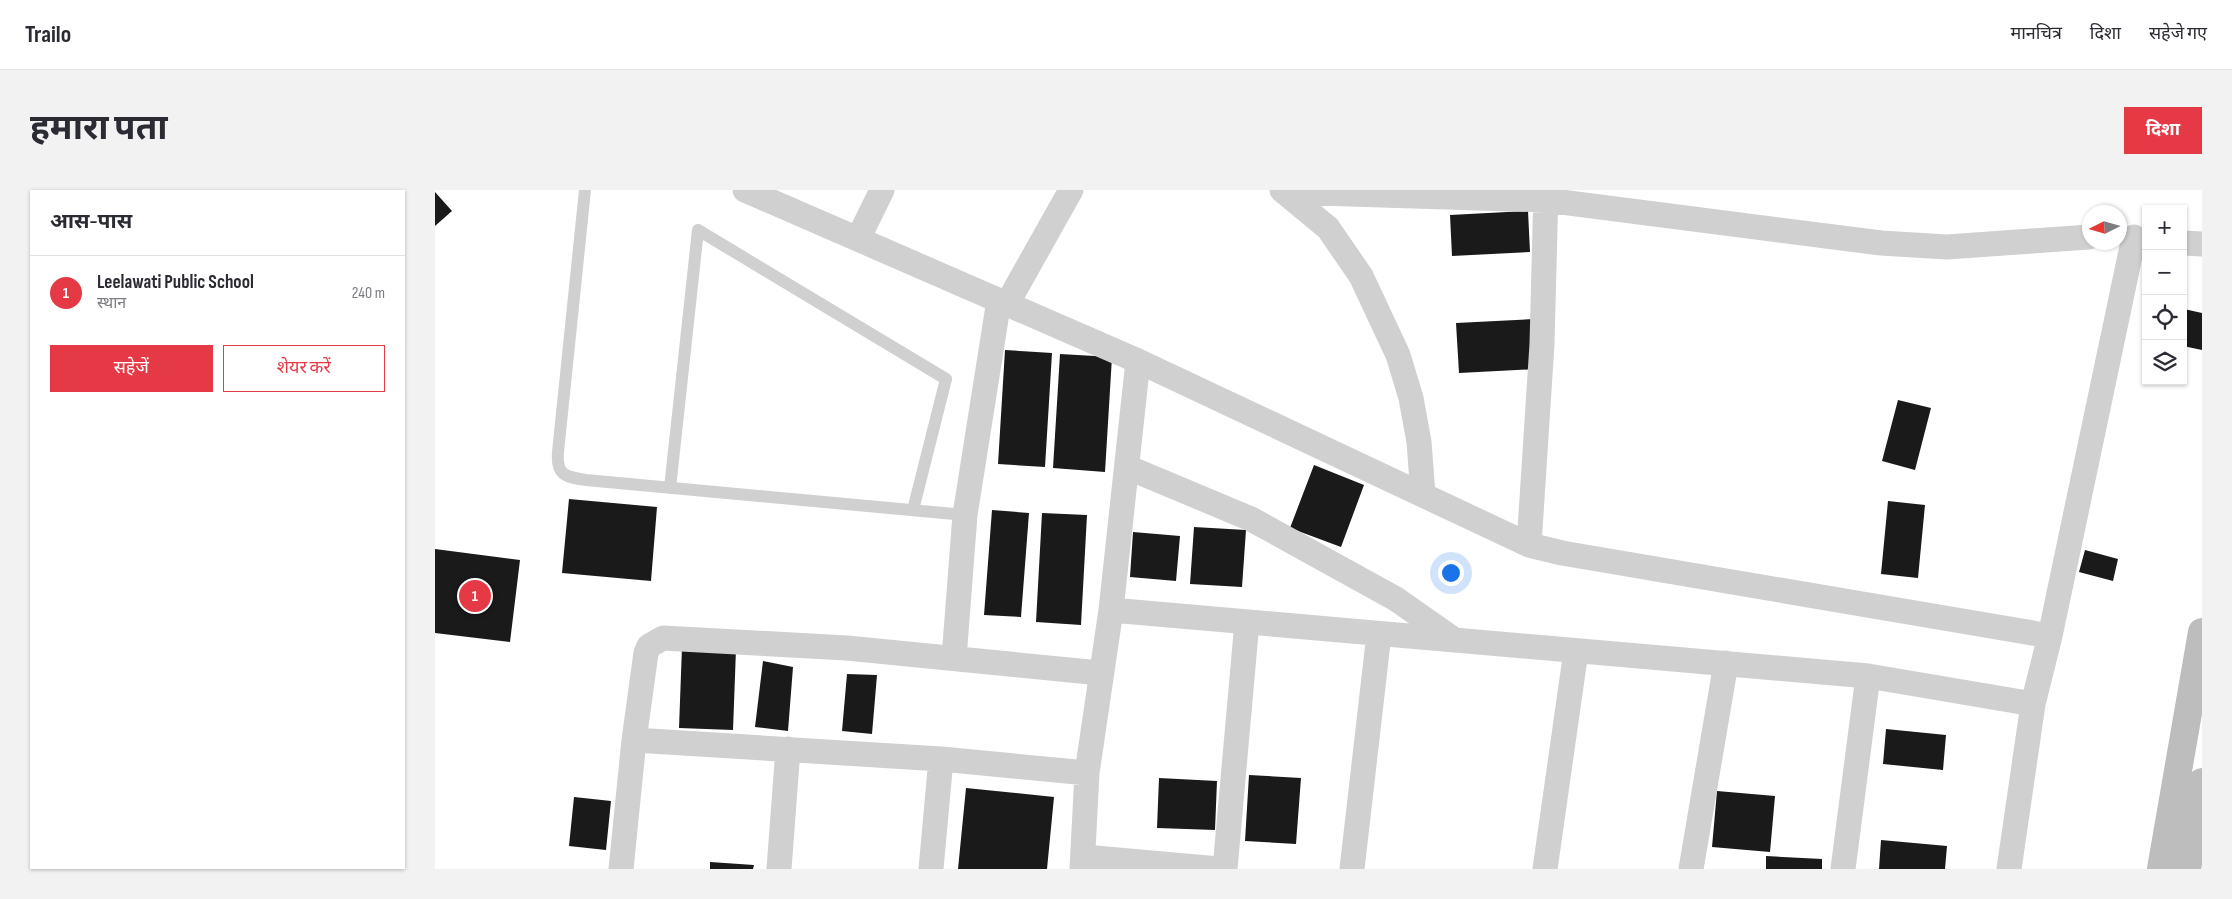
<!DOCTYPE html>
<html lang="hi">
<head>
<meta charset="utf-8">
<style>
	:root { --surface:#fff; --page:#f2f2f3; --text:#2b2b33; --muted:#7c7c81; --line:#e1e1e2; --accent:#e63946 }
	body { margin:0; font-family:"Sofia Sans Condensed","Noto Sans Devanagari",sans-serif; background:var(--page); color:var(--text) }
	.controls { position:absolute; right:15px; top:15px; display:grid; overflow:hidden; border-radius:0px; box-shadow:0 1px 4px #0004 }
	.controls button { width:45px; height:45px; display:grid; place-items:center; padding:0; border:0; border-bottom:1px solid var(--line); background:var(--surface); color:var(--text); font:25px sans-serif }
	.compass { position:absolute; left:1647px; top:15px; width:45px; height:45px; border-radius:50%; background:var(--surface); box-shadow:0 1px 4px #0004; rotate:265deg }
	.you { position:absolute; left:1015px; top:382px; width:18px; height:18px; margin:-12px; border:4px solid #fff; border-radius:50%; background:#1a73e8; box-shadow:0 0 0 8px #1a73e833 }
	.badge { display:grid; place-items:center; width:32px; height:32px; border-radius:50%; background:var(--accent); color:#fff; font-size:16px; font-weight:700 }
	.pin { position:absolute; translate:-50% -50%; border:2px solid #fff; box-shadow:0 1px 5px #0006 }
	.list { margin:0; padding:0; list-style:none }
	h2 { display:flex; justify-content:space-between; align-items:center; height:65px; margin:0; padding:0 20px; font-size:21px }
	h2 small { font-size:16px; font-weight:400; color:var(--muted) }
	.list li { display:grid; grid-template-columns:32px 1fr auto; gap:15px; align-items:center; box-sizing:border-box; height:75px; padding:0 20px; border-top:1px solid var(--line) }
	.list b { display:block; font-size:19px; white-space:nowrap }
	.list p { margin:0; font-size:16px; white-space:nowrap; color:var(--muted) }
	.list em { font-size:16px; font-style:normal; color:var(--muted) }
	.actions { display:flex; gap:10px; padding:15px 20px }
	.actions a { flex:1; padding:11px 0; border:1px solid var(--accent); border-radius:0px; text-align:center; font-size:18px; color:var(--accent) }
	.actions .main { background:var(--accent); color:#fff }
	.icon { flex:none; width:28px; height:28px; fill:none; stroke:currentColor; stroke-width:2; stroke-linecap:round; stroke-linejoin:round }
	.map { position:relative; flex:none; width:1767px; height:679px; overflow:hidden; border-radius:0px }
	header { display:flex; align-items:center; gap:30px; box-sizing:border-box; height:70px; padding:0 25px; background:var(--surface); border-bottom:1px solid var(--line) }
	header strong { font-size:24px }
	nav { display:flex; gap:28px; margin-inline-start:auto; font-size:18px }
	.intro { display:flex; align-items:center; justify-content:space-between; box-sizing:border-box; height:120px; padding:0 30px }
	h1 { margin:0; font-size:35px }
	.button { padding:12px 22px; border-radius:0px; background:var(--accent); color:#fff; font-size:18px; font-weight:700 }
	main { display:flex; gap:30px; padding:0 30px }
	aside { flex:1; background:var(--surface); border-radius:0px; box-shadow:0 1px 4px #0004 }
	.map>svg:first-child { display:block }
</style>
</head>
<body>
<header>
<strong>Trailo</strong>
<nav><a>मानचित्र</a><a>दिशा</a><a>सहेजे गए</a></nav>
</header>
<div class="intro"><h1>हमारा पता</h1><a class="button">दिशा</a></div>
<main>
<aside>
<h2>आस-पास<small></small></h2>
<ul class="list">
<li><span class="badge">1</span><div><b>Leelawati Public School</b><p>स्थान</p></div><em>240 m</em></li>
</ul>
<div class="actions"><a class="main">सहेजें</a><a>शेयर करें</a></div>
</aside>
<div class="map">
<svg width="1767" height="679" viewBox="0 0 1767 679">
	<rect width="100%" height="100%" fill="#fff"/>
	<path fill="#1a1a1a" d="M0,2L17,21L0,36Z
		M1093,21L1095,62L1017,66L1015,25Z
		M1749,119L1767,123V160L1748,156Z
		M1100,129L1102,179L1024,183L1021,133Z
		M570,160L617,163L610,277L563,274Z
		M625,164L677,167L670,282L618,278Z
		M1463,210L1496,218L1480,280L1447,271Z
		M879,275L929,295L906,357L855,338Z
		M134,309L222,317L216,391L127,383Z
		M1453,311L1490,315L1483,388L1446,384Z
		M557,320L594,323L586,427L549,425Z
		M607,323L652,325L646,435L601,432Z
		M759,337L811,340L807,397L755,394Z
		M698,342L745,346L741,391L695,387Z
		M0,359L85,370L75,452L0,443Z
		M1650,360L1683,369L1678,391L1644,382Z
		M247,457L301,459L298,540L244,538Z
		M328,471L358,477L353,541L320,537Z
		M412,484L442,485L437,544L407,541Z
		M1451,539L1511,545L1508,580L1448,574Z
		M814,585L866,588L861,654L810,651Z
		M724,588L782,591L780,640L722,638Z
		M531,598L619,607L612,679H523Z
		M1282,601L1340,606L1335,662L1277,657Z
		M139,607L176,611L171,660L134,656Z
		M1446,650L1512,656L1510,679H1444Z
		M1331,666L1387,669V679H1331Z
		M275,672L319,675L318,679H275Z"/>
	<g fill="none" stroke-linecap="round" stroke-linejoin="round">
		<path stroke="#d0d0d0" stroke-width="12" d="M150,0L123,262C121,285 130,287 151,290L530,325
			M235,298L263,40L511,189L478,320"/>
		<path stroke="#d0d0d0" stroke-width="25" d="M310,0L703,171
			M847,0L893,38L926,86L963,165L976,208L984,252L988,305
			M850,2L1111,10L1446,53L1512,57L1654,47
			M423,49L447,0
			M1748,53L1767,54
			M572,114L636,0
			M692,277L816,329L961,409L1018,449
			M1094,355L1107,154L1111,0
			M676,420L1433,486L1598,514
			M519,468L530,325L564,110
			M199,550L506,569L652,583
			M649,667L784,679
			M186,679L199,550L211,463L214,456L228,448L412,458L665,483
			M344,679L353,559
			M496,679L506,569
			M647,679L652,583L676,420L703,171L1094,355L1127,363L1615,446
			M790,679L812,432
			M917,679L944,444
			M1110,679L1141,461
			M1256,679L1291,473
			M1408,679L1433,486
			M1574,679L1598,514L1615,446L1699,47"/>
		<path stroke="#bdbdbd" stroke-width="28" d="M1726,679L1767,442
			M1752,679L1767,592"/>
	</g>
</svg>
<div class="controls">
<button>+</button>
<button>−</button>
<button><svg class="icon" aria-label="locate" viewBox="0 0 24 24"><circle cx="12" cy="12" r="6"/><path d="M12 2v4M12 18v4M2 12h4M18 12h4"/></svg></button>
<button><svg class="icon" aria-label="layers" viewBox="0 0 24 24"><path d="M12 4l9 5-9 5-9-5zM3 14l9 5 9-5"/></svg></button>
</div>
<svg class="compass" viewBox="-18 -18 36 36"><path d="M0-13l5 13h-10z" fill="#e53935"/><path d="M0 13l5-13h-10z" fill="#7c7c81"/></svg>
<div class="you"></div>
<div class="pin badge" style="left:40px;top:406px">1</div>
</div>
</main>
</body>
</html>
